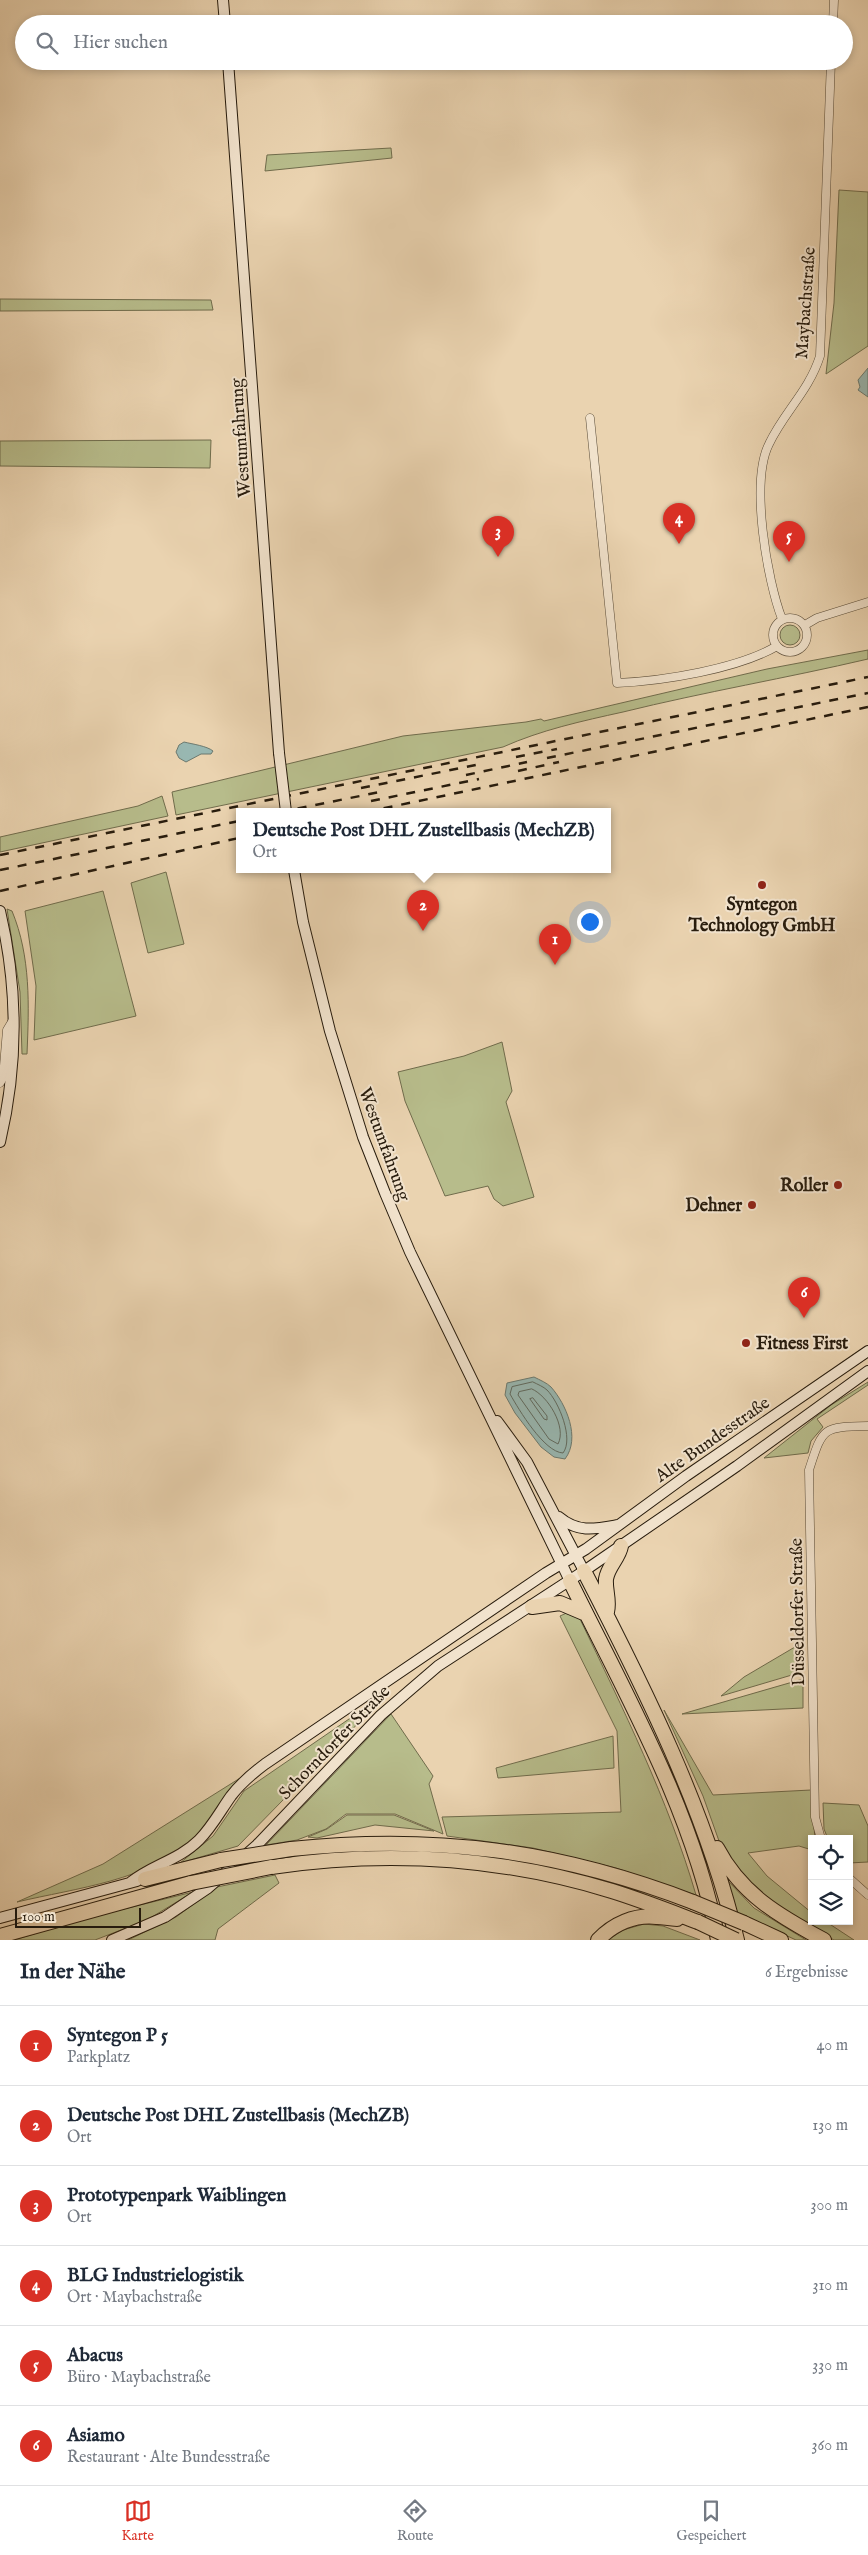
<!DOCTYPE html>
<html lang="de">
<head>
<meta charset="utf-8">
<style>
	:root { --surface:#fff; --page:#f2f2f3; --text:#1f2937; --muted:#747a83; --line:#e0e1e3; --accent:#d93025 }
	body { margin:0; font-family:"IM FELL English",serif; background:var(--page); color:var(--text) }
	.controls { position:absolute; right:15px; bottom:15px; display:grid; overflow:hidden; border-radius:0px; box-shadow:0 2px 8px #0003 }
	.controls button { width:45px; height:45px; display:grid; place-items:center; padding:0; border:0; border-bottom:1px solid var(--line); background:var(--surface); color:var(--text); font:25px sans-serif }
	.scale { position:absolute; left:15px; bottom:12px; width:126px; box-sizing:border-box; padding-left:5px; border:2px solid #281c0d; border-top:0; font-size:14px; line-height:18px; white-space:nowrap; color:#281c0d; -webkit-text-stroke:4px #f1e2cc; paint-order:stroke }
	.you { position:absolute; left:589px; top:921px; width:18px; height:18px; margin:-12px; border:4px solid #fff; border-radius:50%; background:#1a73e8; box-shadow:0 0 0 8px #1a73e833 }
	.badge { display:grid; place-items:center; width:32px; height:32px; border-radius:50%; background:var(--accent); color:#fff; font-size:16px; font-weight:700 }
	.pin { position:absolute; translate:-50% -41px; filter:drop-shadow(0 1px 2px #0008) }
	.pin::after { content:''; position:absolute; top:26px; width:18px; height:15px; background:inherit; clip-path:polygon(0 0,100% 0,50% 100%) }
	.popup { position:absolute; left:236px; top:808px; width:375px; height:65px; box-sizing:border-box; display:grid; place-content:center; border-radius:0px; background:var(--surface); filter:drop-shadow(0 1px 4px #0005); font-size:16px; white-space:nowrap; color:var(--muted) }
	.popup b { font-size:19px; color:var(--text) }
	.popup::after { content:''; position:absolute; left:50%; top:100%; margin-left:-10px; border:10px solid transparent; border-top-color:var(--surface) }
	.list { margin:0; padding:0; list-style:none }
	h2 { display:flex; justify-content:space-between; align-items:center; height:65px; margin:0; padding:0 20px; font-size:21px }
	h2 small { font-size:16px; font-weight:400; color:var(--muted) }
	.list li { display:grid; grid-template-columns:32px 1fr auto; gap:15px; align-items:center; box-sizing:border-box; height:80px; padding:0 20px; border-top:1px solid var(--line) }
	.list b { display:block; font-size:19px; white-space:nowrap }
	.list p { margin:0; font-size:16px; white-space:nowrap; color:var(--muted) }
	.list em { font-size:16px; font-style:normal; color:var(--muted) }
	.icon { flex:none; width:28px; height:28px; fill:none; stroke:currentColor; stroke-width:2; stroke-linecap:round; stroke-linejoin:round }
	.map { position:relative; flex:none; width:868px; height:1940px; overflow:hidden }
	.search { position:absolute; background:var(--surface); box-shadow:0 2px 8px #0003; left:15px; right:15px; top:15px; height:55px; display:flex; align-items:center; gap:12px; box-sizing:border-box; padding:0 18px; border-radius:28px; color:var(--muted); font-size:19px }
	.sheet { height:545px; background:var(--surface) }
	nav { display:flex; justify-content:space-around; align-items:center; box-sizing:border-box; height:70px; border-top:1px solid var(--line); background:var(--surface); font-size:14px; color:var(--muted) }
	nav a { display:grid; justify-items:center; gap:2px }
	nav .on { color:var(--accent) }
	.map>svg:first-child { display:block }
</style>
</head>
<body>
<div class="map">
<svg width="868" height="1940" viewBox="0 0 868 1940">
	<rect width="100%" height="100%" fill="#ead3b0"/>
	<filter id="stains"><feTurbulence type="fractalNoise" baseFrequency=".004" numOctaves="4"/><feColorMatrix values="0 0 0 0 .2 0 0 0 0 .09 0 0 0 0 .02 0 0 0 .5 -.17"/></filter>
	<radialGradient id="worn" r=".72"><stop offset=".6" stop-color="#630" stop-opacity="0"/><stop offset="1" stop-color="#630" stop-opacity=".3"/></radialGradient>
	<path fill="#b7bc8b" stroke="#706c4c" d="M391,148L392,158L265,171L267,155Z
		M839,190L868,192V346L826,374L834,303Z
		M0,299L211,300L213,310L0,311Z
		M211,440L210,468L0,466V441Z
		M780 635a10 10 0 1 1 20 0a10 10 0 1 1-20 0Z
		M868,650V659C787,678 704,692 623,712C582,721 541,730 503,747L176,815L172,792L403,736L526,722L541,719L544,721L767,669Z
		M162,796L168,816L0,852V837L138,806Z
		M166,872L184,944L148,953L131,883Z
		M103,891L136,1016L34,1040L36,986L25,911Z
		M7,909L12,911C31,957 29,1006 27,1054H22L20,992Z
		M502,1042L512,1091L506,1102L534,1197L503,1206L494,1199L488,1186L445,1196L405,1101L398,1072L464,1056Z
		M868,1382V1385L817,1419L823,1427L811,1441L808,1453L764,1458L831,1405Z
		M571,1611L580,1619C623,1709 668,1799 696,1895L616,1868L533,1848L447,1836L442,1817L621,1812L617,1731L560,1616Z
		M800,1644L802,1672L721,1696L744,1677Z
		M803,1679V1708L682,1714Z
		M368,1706L373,1708L238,1846L180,1863L213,1836L244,1791Z
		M664,1710L713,1795L811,1790L815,1839H812V1850L799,1846L748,1853L767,1876L812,1913V1921H825L854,1940H834L800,1922L763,1897L733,1867L719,1841L703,1796Z
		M391,1714L433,1776L429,1784L443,1834L395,1814H346L326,1829L297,1840L266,1845Z
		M613,1736L614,1768L498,1778L496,1768Z
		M245,1775C229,1795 214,1821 195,1838C149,1881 76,1888 17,1902L103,1864Z
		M823,1803L859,1805L868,1826V1862L849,1863V1839H828L824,1829Z
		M347,1815H394L434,1831L375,1825L317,1838L308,1837L327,1829Z
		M275,1875L279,1883L218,1929L215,1940H128L176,1917L217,1887Z
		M727,1880L754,1908L806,1940H796L736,1912Z
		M193,1892L147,1920L95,1940H14L83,1919Z
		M644,1924L663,1926L700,1940H608L623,1930Z"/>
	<path fill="#98b7b1" stroke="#6b796f" d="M868,368V397L858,390L860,387L858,380Z
		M184,742C192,744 207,746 213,751L211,754H201L186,762L179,758L176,752L179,745Z
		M534,1377C540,1380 547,1383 551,1387C566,1404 581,1438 565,1459L554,1457L541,1447L515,1413L505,1395L507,1383Z"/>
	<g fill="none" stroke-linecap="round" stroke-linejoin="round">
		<path stroke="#606a5f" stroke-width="1" d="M533,1382C537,1384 544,1387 547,1390C559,1402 574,1439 563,1453C544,1452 519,1410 510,1394L512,1387Z
			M532,1389C548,1396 567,1427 558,1444L549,1439L518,1395L519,1392Z
			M533,1398L547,1416V1420L544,1419L530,1399Z"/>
		<g stroke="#584a36" stroke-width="9">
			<path id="street" d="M833,24L834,0
				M590,418L617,683C663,681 738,669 777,646
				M773 635a17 17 0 1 1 34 0a17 17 0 1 1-34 0Z
				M782,619C767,580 750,482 769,444C784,412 809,391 820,356L831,61
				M805,625L817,618L868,602
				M0,1083L3,1078L7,1030L13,1020
				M821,1839L815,1817L809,1470C823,1427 822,1427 868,1426
				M849,1878L868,1895"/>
		</g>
		<g stroke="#281c0d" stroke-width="12">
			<path id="secondary" d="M223,0L225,24
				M228,61L279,753
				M294,870L303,922L330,1031L363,1137L385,1193L410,1252L570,1581
				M0,911C18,987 18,1066 0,1142
				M497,1421L527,1462L584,1571
				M559,1517C578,1533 595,1529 618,1525
				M131,1882C152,1865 179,1860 199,1840C212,1827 221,1810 231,1796C241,1783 253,1773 265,1764L546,1573L586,1549L686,1476L868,1351
				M0,1918L137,1881
				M112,1940L165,1917L208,1888L257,1845L381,1715L438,1666L584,1571L737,1466L868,1371"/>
		</g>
		<g stroke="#281c0d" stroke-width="16">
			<path id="highway" d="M584,1571C645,1689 706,1811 737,1940
				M570,1581C627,1697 693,1811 718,1940
				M532,1607L560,1603L586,1614
				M607,1612C610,1600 605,1591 606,1579C608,1566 619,1558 621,1546
				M717,1848C741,1894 779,1916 824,1940
				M291,1849C434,1834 558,1850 693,1902
				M271,1867C385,1850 501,1857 612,1891C641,1900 669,1911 698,1922
				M145,1879L221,1860
				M744,1923L781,1940
				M0,1936L191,1883
				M598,1940C613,1924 635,1914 657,1917C664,1917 669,1919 677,1919"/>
		</g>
		<use href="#street" stroke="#f1e2cc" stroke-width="8"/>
		<use href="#secondary" stroke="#f1e2cc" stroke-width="10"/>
		<use href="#highway" stroke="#ead3b0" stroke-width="14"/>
		<path stroke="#281c0d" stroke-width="2.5" stroke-dasharray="9 9" stroke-linecap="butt" d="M516,757L557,749
			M547,758L868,693
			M518,771L559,762
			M466,775L527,762
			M361,788L476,765
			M371,801L479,779
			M280,812L380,792
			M366,812L868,707
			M0,855L868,677
			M0,870L239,821
			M0,891L239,838"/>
		<g stroke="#281c0d" stroke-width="12" stroke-linecap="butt">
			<path id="secondary-bridge" d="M279,753L286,812"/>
		</g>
		<g stroke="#281c0d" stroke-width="16" stroke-linecap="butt">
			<path id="highway-bridge" d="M221,1860L291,1849
				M191,1883L271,1867
				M693,1902L744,1923
				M698,1922L736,1940"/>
		</g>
		<use href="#secondary-bridge" stroke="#f1e2cc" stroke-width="10"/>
		<use href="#highway-bridge" stroke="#ead3b0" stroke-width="14"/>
	</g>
	<g fill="#8f2418" stroke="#f1e2cc" stroke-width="2">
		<circle cx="762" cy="885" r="5"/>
		<circle cx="838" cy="1185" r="5"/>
		<circle cx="752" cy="1205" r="5"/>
		<circle cx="746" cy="1343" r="5"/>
	</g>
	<g text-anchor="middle" stroke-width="4" stroke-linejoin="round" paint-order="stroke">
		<g font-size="18" fill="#281c0d" stroke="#f1e2cc">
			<text transform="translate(805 303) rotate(-86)" y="6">Maybachstraße</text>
			<text transform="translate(240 438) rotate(-94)" y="6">Westumfahrung</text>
			<text transform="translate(385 1144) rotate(70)" y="6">Westumfahrung</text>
			<text transform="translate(712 1439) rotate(-35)" y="6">Alte Bundesstraße</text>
			<text transform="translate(797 1612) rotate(-91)" y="6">Düsseldorfer Straße</text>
			<text transform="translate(334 1742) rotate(-46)" y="6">Schorndorfer Straße</text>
		</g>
		<g font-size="18" font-weight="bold" fill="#281c0d" stroke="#f1e2cc" text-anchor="end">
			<text x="762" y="910" text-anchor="middle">Syntegon<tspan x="762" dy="21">Technology GmbH</tspan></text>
			<text x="828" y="1191">Roller</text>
			<text x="742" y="1211">Dehner</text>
			<text x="756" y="1349" text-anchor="start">Fitness First</text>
		</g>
	</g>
	<rect width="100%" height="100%" filter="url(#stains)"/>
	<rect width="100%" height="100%" fill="url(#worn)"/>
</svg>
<div class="controls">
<button><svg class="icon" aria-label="locate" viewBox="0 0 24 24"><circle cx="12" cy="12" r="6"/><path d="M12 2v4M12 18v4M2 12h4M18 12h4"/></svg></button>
<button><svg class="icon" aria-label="layers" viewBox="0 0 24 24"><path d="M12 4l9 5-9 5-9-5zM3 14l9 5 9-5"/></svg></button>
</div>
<div class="scale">100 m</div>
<div class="you"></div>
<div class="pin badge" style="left:555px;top:965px">1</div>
<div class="pin badge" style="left:423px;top:931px">2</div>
<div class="popup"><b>Deutsche Post DHL Zustellbasis (MechZB)</b>Ort</div>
<div class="pin badge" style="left:498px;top:557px">3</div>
<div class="pin badge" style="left:679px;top:544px">4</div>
<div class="pin badge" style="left:789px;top:562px">5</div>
<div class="pin badge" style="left:804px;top:1318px">6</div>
<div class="search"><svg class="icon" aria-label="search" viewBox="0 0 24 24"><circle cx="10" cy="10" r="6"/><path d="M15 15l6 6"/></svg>Hier suchen</div>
</div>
<section class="sheet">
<h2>In der Nähe<small>6 Ergebnisse</small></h2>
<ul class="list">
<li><span class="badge">1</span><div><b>Syntegon P 5</b><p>Parkplatz</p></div><em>40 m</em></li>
<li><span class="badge">2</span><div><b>Deutsche Post DHL Zustellbasis (MechZB)</b><p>Ort</p></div><em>130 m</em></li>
<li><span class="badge">3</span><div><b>Prototypenpark Waiblingen</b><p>Ort</p></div><em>300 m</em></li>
<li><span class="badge">4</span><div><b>BLG Industrielogistik</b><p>Ort · Maybachstraße</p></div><em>310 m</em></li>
<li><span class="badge">5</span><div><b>Abacus</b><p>Büro · Maybachstraße</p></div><em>330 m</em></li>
<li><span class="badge">6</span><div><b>Asiamo</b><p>Restaurant · Alte Bundesstraße</p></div><em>360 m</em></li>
</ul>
</section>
<nav>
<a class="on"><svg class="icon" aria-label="map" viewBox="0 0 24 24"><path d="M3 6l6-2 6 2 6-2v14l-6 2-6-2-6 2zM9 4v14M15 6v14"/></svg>Karte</a>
<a><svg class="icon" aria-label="directions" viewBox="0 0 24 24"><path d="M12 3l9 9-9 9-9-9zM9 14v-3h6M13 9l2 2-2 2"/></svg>Route</a>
<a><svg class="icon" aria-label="saved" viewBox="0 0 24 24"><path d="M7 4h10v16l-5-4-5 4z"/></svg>Gespeichert</a>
</nav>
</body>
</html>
